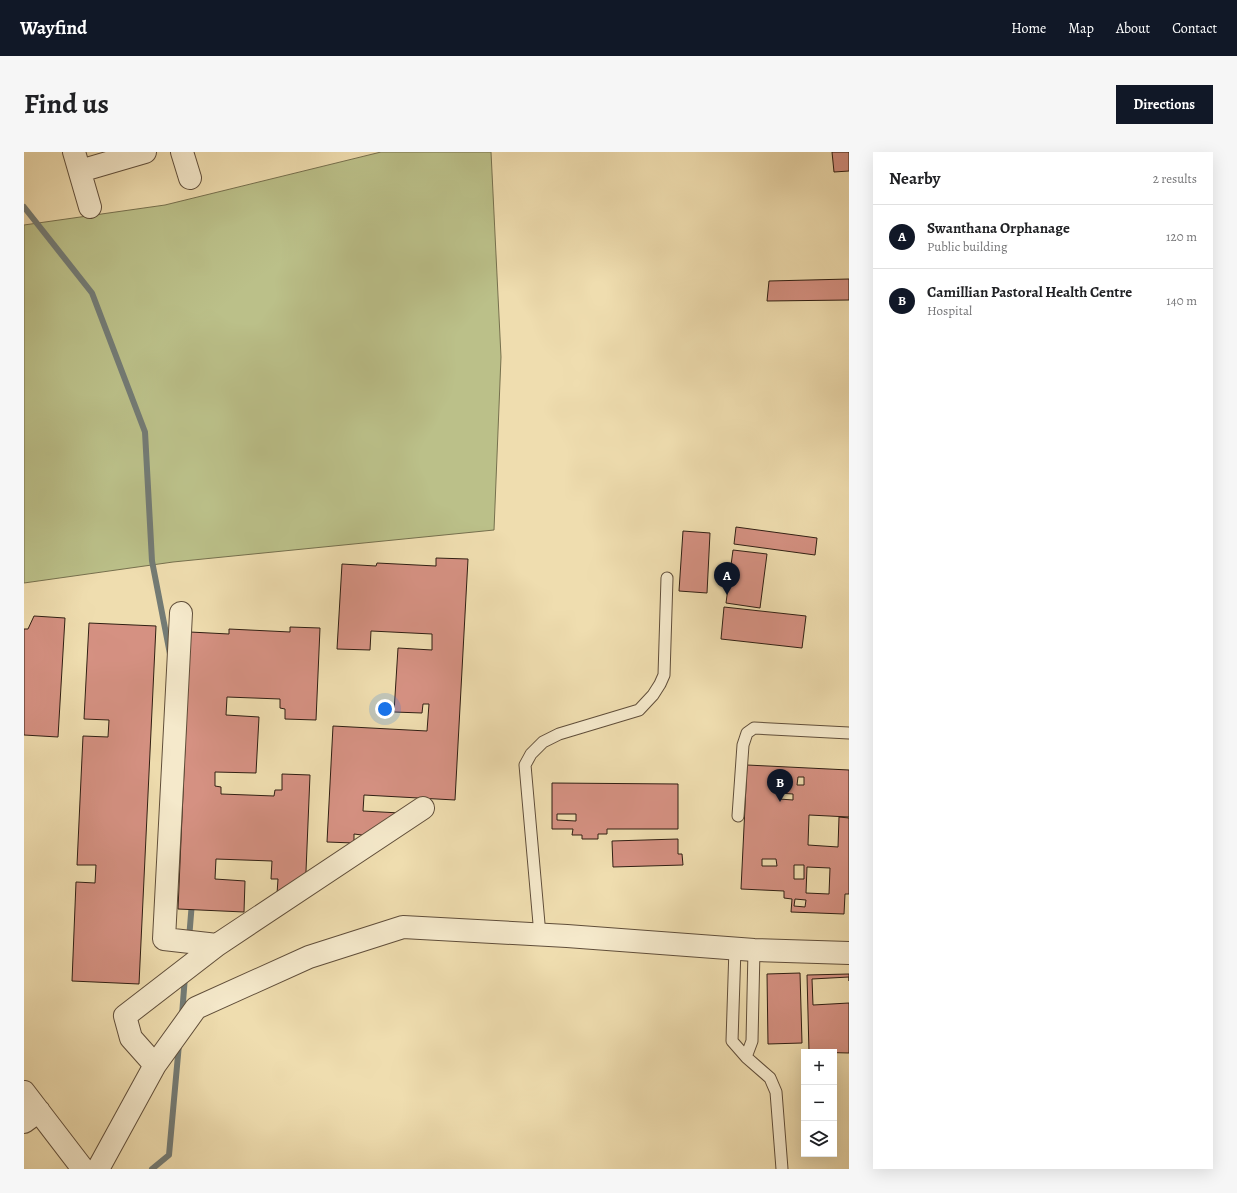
<!DOCTYPE html>
<html lang="en">
<head>
<meta charset="utf-8">
<style>
	:root { --surface:#fff; --page:#f6f6f6; --text:#202124; --muted:#757577; --line:#e0e0e0; --accent:#111827 }
	body { margin:0; font-family:Alegreya,serif; background:var(--page); color:var(--text) }
	.controls { position:absolute; right:12px; bottom:12px; display:grid; overflow:hidden; border-radius:0px; box-shadow:0 4px 16px #0002 }
	.controls button { width:36px; height:36px; display:grid; place-items:center; padding:0; border:0; border-bottom:1px solid var(--line); background:var(--surface); color:var(--text); font:20px sans-serif }
	.you { position:absolute; left:361px; top:557px; width:14px; height:14px; margin:-10px; border:3px solid #fff; border-radius:50%; background:#1a73e8; box-shadow:0 0 0 6px #1a73e833 }
	.badge { display:grid; place-items:center; width:26px; height:26px; border-radius:50%; background:var(--accent); color:#fff; font-size:13px; font-weight:700 }
	.pin { position:absolute; translate:-50% -33px; filter:drop-shadow(0 1px 2px #0008) }
	.pin::after { content:''; position:absolute; top:21px; width:14px; height:12px; background:inherit; clip-path:polygon(0 0,100% 0,50% 100%) }
	.list { margin:0; padding:0; list-style:none }
	h2 { display:flex; justify-content:space-between; align-items:center; height:52px; margin:0; padding:0 16px; font-size:17px }
	h2 small { font-size:13px; font-weight:400; color:var(--muted) }
	.list li { display:grid; grid-template-columns:26px 1fr auto; gap:12px; align-items:center; box-sizing:border-box; height:64px; padding:0 16px; border-top:1px solid var(--line) }
	.list b { display:block; font-size:15px; white-space:nowrap }
	.list p { margin:0; font-size:13px; white-space:nowrap; color:var(--muted) }
	.list em { font-size:13px; font-style:normal; color:var(--muted) }
	.icon { flex:none; width:22px; height:22px; fill:none; stroke:currentColor; stroke-width:2; stroke-linecap:round; stroke-linejoin:round }
	.map { position:relative; flex:none; width:825px; height:1017px; overflow:hidden; border-radius:0px }
	header { display:flex; align-items:center; gap:24px; box-sizing:border-box; height:56px; padding:0 20px; background:var(--accent); color:#fff }
	header strong { font-size:19px }
	nav { display:flex; gap:22px; margin-inline-start:auto; font-size:14px }
	.intro { display:flex; align-items:center; justify-content:space-between; box-sizing:border-box; height:96px; padding:0 24px }
	h1 { margin:0; font-size:28px }
	.button { padding:10px 18px; border-radius:0px; background:var(--accent); color:#fff; font-size:14px; font-weight:700 }
	main { display:flex; gap:24px; padding:0 24px }
	aside { flex:1; background:var(--surface); border-radius:0px; box-shadow:0 4px 16px #0002 }
	.map>svg:first-child { display:block }
</style>
</head>
<body>
<header>
<strong>Wayfind</strong>
<nav><a>Home</a><a>Map</a><a>About</a><a>Contact</a></nav>
</header>
<div class="intro"><h1>Find us</h1><a class="button">Directions</a></div>
<main>
<div class="map">
<svg width="825" height="1017" viewBox="0 0 825 1017">
	<rect width="100%" height="100%" fill="#efddaf"/>
	<filter id="stains"><feTurbulence type="fractalNoise" baseFrequency=".005" numOctaves="4"/><feColorMatrix values="0 0 0 0 .2 0 0 0 0 .09 0 0 0 0 .02 0 0 0 .5 -.17"/></filter>
	<radialGradient id="worn" r=".72"><stop offset=".6" stop-color="#630" stop-opacity="0"/><stop offset="1" stop-color="#630" stop-opacity=".3"/></radialGradient>
	<path fill="#bbc089" stroke="#76704e" d="M357,0H467L477,205L470,378L149,410L0,431V73L141,53Z"/>
	<g fill="none" stroke-linecap="round" stroke-linejoin="round">
		<path stroke="#737b75" stroke-width="6" d="M0,55L68,141L121,280L128,409L146,502
			M165,787L168,750
			M158,863L161,824
			M128,1017L145,1003L155,892"/>
	</g>
	<path fill="#d59182" stroke="#301f13" fill-rule="evenodd" d="M808,0H825V19L810,20Z
		M825,127V148L743,149L745,129Z
		M712,375L793,386L791,403L710,392Z
		M659,379L686,381L683,441L655,439Z
		M709,398L743,402L736,456L702,451Z
		M412,406L444,407L431,648L340,643L339,659L376,661L338,688V683L330,682V691L303,690L309,574L403,579L405,552H399L398,561L370,560L374,496L408,498V482L347,479L346,498L313,497L318,412L352,414L353,411L412,414Z
		M700,455L782,464L778,496L697,487Z
		M10,464L41,466L34,585L0,583V477H4Z
		M65,471L132,474L115,832L48,829L52,730L71,731L72,713H53L59,584L84,585L85,568L60,567Z
		M266,475L296,476L292,568L261,567V557L256,556V547L203,545L202,563L235,565L232,621L191,620V634L197,635V642L250,644L251,638H258V622L286,623L281,743L253,742L254,727H247L248,709L192,707L191,727L221,729L220,760L154,757L166,480L205,482V477L266,480Z
		M723,613L825,618V665L785,663L784,693L814,695L815,665L825,666V742H821L820,762L767,760L768,747L760,746V739L717,737ZM755,625H764V631H755ZM774,625H780V633H773ZM755,641L769,642V648L755,647ZM738,707H752L753,714H738ZM770,713H780V727H770ZM783,715L806,716L805,742L782,741ZM771,747L782,748L781,755L770,754Z
		M528,631L654,632V677H583V682H574V687H558V683H548L549,677H528ZM533,662H552V669L533,668Z
		M654,687V702H658L659,713L589,715L588,689Z
		M776,821L778,891L744,892L743,822Z
		M825,822V829V825L788,827L789,853L825,851V901L785,900L783,823Z"/>
	<g fill="none" stroke-linecap="round" stroke-linejoin="round">
		<g stroke="#604e3a" stroke-width="13">
			<path id="lane" d="M714,664L719,593L723,581L730,576L825,581
				M516,783L501,613L507,602L519,590L535,582L615,558L629,543L636,532L640,523L643,426
				M711,796L708,889L722,905L746,926L752,940L758,1017
				M722,905L728,889L730,798"/>
		</g>
		<g stroke="#604e3a" stroke-width="24">
			<path id="street" d="M50,0L66,55
				M158,0L166,26
				M56,19L121,0
				M157,461L140,787L193,793
				M131,913L107,886L101,864L193,793L399,656
				M0,940L59,1017
				M0,970L15,959
				M74,1017L131,913L172,856L285,805L379,775L543,784L730,798L825,801"/>
		</g>
		<use href="#lane" stroke="#f5e9cb" stroke-width="11"/>
		<use href="#street" stroke="#f5e9cb" stroke-width="22"/>
	</g>
	<rect width="100%" height="100%" filter="url(#stains)"/>
	<rect width="100%" height="100%" fill="url(#worn)"/>
</svg>
<div class="controls">
<button>+</button>
<button>−</button>
<button><svg class="icon" aria-label="layers" viewBox="0 0 24 24"><path d="M12 4l9 5-9 5-9-5zM3 14l9 5 9-5"/></svg></button>
</div>
<div class="you"></div>
<div class="pin badge" style="left:703px;top:443px">A</div>
<div class="pin badge" style="left:756px;top:650px">B</div>
</div>
<aside>
<h2>Nearby<small>2 results</small></h2>
<ul class="list">
<li><span class="badge">A</span><div><b>Swanthana Orphanage</b><p>Public building</p></div><em>120 m</em></li>
<li><span class="badge">B</span><div><b>Camillian Pastoral Health Centre</b><p>Hospital</p></div><em>140 m</em></li>
</ul>
</aside>
</main>
</body>
</html>
